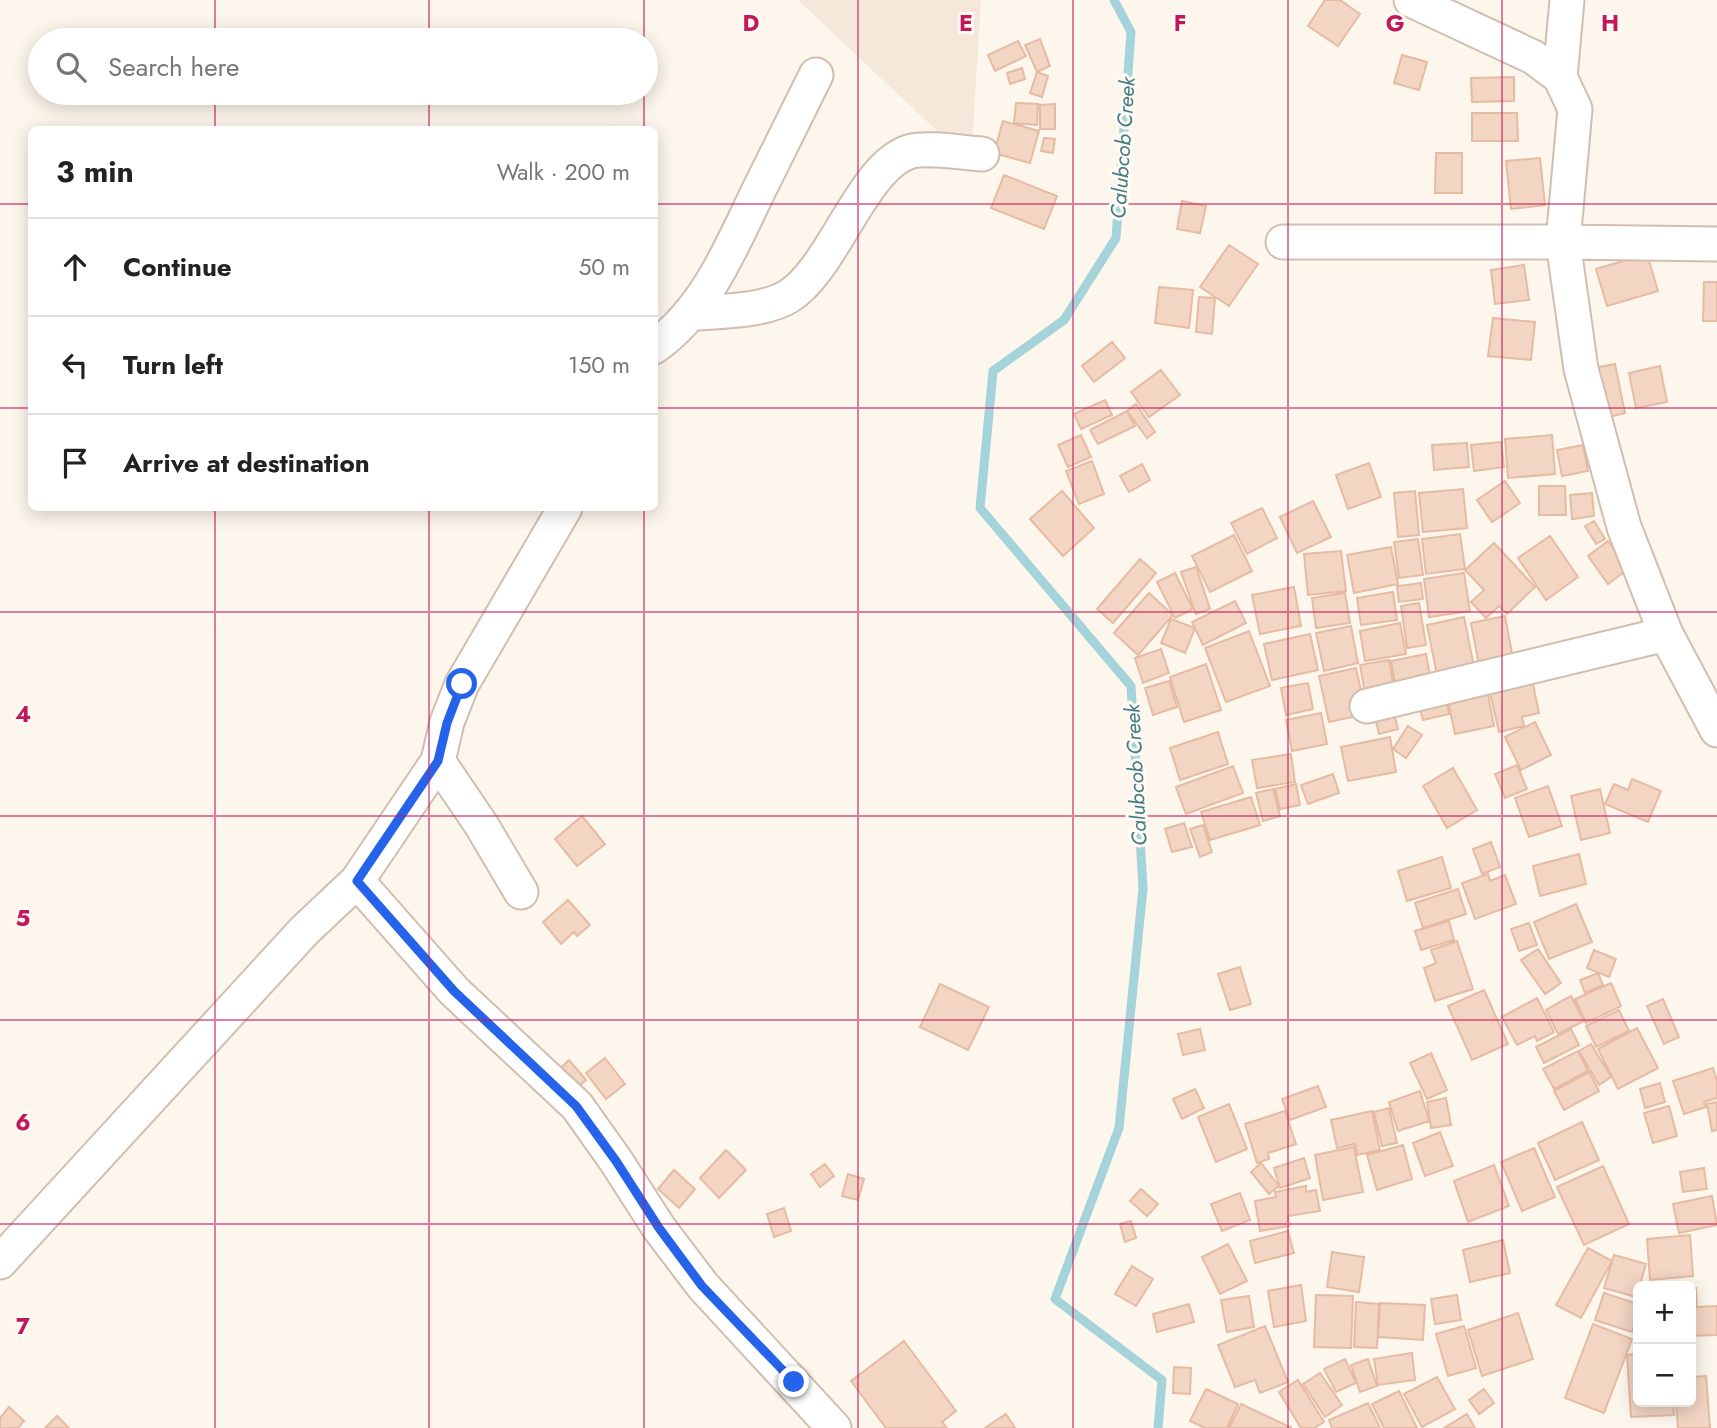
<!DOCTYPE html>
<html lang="en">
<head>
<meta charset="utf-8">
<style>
	:root { --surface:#fff; --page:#f2f2f2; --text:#222; --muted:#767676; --line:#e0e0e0 }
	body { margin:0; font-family:Jost,sans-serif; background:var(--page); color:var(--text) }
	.controls { position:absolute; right:21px; bottom:21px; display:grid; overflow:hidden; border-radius:10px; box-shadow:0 4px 18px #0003 }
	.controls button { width:63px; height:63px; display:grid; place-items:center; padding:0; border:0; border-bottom:2px solid var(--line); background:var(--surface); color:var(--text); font:35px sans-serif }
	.stop { position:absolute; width:21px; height:21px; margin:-16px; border:5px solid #2563eb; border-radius:50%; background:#fff }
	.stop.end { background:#2563eb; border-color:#fff; box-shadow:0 2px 7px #0008 }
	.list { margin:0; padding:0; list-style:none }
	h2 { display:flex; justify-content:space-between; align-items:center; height:91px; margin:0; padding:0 28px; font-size:30px }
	h2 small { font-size:23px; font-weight:400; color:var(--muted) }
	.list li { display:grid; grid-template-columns:46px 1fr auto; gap:21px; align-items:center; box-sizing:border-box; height:98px; padding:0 28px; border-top:2px solid var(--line) }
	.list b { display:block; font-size:26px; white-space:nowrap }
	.list em { font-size:23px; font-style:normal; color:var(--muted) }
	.icon { flex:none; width:38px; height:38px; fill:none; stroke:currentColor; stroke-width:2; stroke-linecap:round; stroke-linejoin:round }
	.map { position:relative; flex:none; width:1717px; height:1428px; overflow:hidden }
	.search { position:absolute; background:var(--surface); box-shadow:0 4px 18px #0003; left:28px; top:28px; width:630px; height:77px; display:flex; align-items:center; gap:18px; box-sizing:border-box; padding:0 24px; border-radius:38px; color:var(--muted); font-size:26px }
	.panel { position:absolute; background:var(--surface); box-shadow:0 4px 18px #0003; left:28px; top:126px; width:630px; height:385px; border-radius:10px }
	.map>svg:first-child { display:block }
</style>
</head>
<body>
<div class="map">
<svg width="1717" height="1428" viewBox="0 0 1717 1428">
	<rect width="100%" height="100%" fill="#fdf6ec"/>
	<path fill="#f5e8da" d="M798,0H981L971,163Z"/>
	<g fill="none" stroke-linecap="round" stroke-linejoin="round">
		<path stroke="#a5d3da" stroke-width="9" d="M1114,0L1131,32L1116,238L1064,320L993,371L980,508L1131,686L1143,888L1119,1128L1055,1299L1162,1380L1158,1428"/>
	</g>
	<path fill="#f3d5c3" stroke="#e6bba3" stroke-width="2" d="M1325,0H1340L1360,14L1338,46L1308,26Z
		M1040,39L1050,66L1037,72L1025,45Z
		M1018,41L1026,56L995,71L988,55Z
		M1402,55L1427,62L1419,90L1394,83Z
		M1022,68L1025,79L1010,84L1007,73Z
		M1037,72L1048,76L1042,97L1030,93Z
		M1514,77V101L1472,102L1471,78Z
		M1016,103L1038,104L1037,125L1014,123Z
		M1055,104V129H1040V105Z
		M1472,113H1517L1518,141H1472Z
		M1003,121L1039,131L1030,163L994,153Z
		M1044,138L1055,139L1053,153L1041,151Z
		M1436,153H1462V193H1435Z
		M1540,158L1545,205L1511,209L1506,161Z
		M1004,175L1057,196L1044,229L991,208Z
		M1182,201L1206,206L1200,233L1177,229Z
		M1229,245L1258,264L1229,306L1200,287Z
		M1647,254L1658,291L1607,306L1596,269Z
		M1524,265L1529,300L1495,304L1491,270Z
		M1704,282H1717V321H1703Z
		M1159,287L1193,290L1189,328L1155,323Z
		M1199,297L1215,298L1212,334L1196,332Z
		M1493,318L1535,322L1531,360L1488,356Z
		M1112,342L1125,358L1094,382L1082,366Z
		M1615,364L1625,413L1605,418L1594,368Z
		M1660,366L1667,402L1636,408L1629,373Z
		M1161,370L1180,395L1149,417L1131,392Z
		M1105,400L1112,415L1081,429L1074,414Z
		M1136,404L1155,432L1147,438L1127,411Z
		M1127,411L1135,426L1098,444L1090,430Z
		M1081,435L1091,457L1068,467L1058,445Z
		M1552,435L1555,474L1508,478L1505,439Z
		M1501,442L1504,467L1474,471L1471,445Z
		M1467,443L1469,467L1434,470L1432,445Z
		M1583,445L1588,471L1562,476L1557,450Z
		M1092,461L1104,494L1079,504L1066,471Z
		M1369,463L1381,497L1348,509L1336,475Z
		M1142,464L1150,480L1129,492L1120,476Z
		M1505,481L1520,503L1492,522L1477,500Z
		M1539,486H1565L1566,515H1539Z
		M1463,489L1467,528L1423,532L1419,493Z
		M1062,491L1094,528L1063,556L1030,519Z
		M1415,491L1419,535L1398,537L1394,493Z
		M1592,493L1594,516L1572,519L1570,495Z
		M1313,501L1331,537L1297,553L1280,517Z
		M1262,508L1277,538L1247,554L1231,523Z
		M1594,521L1605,539L1596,544L1585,526Z
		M1460,534L1465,569L1426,574L1422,539Z
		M1234,535L1252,571L1210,592L1192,556Z
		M1550,536L1578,577L1546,600L1518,558Z
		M1418,539L1423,575L1399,578L1394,542Z
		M1608,541L1628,569L1608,584L1588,556Z
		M1494,543L1535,587L1507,614L1499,606L1486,618L1471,602L1484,590L1465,570Z
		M1391,547L1398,584L1354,593L1347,555Z
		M1341,551L1346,591L1308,595L1304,554Z
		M1140,559L1156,573L1113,623L1097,609Z
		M1196,567L1210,609L1196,614L1181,572Z
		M1175,573L1193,609L1175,618L1157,582Z
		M1464,573L1470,611L1429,617L1424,579Z
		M1421,583L1423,599L1399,602L1397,586Z
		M1294,587L1301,626L1260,634L1252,595Z
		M1393,592L1397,620L1361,625L1357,598Z
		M1149,593L1173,615L1138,655L1114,633Z
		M1345,593L1350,623L1316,628L1312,598Z
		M1235,601L1246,623L1203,645L1192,622Z
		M1419,603L1426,645L1407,648L1401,606Z
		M1505,616L1514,664L1480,670L1471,623Z
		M1464,617L1475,672L1438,680L1427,625Z
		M1171,619L1195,628L1185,653L1161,643Z
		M1400,623L1406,654L1365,661L1360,631Z
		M1351,626L1358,663L1324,671L1316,633Z
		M1249,631L1270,686L1226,702L1205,648Z
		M1310,634L1318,670L1272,680L1264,644Z
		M1161,649L1169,673L1143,683L1135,658Z
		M1426,654L1431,682L1396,689L1391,661Z
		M1389,660L1395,694L1366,699L1360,665Z
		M1206,664L1221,710L1184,722L1170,677Z
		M1356,668L1366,714L1329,722L1319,676Z
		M1532,679L1539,713L1522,717L1524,726L1499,732L1489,688Z
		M1169,681L1177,707L1153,715L1145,688Z
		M1308,683L1313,709L1286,715L1281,688Z
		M1487,689L1494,726L1455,734L1447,696Z
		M1445,695L1449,714L1423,720L1418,701Z
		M1393,709L1398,729L1379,734L1374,713Z
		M1321,713L1327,744L1292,751L1286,720Z
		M1535,722L1551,755L1521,770L1505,737Z
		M1408,726L1422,735L1406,758L1393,749Z
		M1218,732L1228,764L1180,780L1170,748Z
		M1390,737L1396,772L1348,781L1341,747Z
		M1291,754L1295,782L1257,788L1252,760Z
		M1517,765L1527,789L1505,798L1495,774Z
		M1233,766L1243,793L1186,814L1176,787Z
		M1453,768L1477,810L1447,828L1423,786Z
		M1333,774L1339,793L1308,804L1301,785Z
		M1632,779L1661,791L1648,822L1605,804L1614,784L1628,790Z
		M1296,784L1300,805L1280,809L1275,789Z
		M1548,786L1562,826L1529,837L1515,798Z
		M1273,789L1280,816L1263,821L1256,793Z
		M1600,789L1610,833L1581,840L1571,796Z
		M1251,797L1260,825L1210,840L1201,812Z
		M582,816L605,844L577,866L555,839Z
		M1184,823L1192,847L1172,852L1165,829Z
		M1203,825L1212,852L1200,857L1190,829Z
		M1491,842L1500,867L1482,874L1473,849Z
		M1579,854L1586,884L1540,896L1533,866Z
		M1442,857L1451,888L1407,901L1398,871Z
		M1488,874L1490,881L1505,875L1516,904L1475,919L1462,883Z
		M1458,889L1466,914L1423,928L1415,903Z
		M568,900L590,925L577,936L574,932L561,944L543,922Z
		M1576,904L1592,942L1549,959L1534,922Z
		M1449,921L1454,940L1421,950L1415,931Z
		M1529,923L1537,945L1519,951L1511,929Z
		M1457,941L1473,989L1435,1001L1424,968L1436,963L1431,950Z
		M1538,949L1561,983L1545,994L1521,960Z
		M1594,950L1616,959L1609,977L1587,968Z
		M1240,967L1251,1004L1230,1010L1218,974Z
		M1598,973L1603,985L1585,993L1580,980Z
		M1611,983L1621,1006L1586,1023L1575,999Z
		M940,984L989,1007L968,1050L920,1027Z
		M1484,990L1508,1044L1472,1060L1448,1006Z
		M1571,996L1584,1021L1558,1034L1546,1010Z
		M1537,998L1554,1032L1537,1041L1535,1036L1517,1045L1502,1017Z
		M1663,999L1679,1037L1664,1044L1647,1006Z
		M1619,1010L1629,1031L1596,1047L1586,1026Z
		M1637,1028L1658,1068L1618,1089L1598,1049Z
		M1200,1029L1205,1050L1183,1055L1178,1034Z
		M1571,1029L1579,1045L1544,1063L1536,1047Z
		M1591,1044L1611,1077L1599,1085L1579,1051Z
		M1578,1051L1588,1071L1554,1089L1543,1069Z
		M1431,1053L1447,1090L1427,1099L1410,1063Z
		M605,1058L625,1084L606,1099L586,1073Z
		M569,1060L586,1080L570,1094L553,1075Z
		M1713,1068L1717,1081V1098L1704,1102L1706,1107L1684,1114L1673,1081Z
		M1589,1072L1599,1091L1564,1110L1554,1091Z
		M1660,1083L1665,1102L1645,1108L1640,1089Z
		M1318,1086L1326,1107L1290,1120L1282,1099Z
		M1195,1089L1204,1108L1182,1119L1173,1099Z
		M1420,1091L1429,1121L1398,1131L1389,1102Z
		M1446,1098L1451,1125L1431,1128L1427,1102Z
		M1717,1102V1130L1712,1131L1707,1104Z
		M1229,1104L1247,1149L1216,1162L1198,1117Z
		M1669,1106L1677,1136L1653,1143L1644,1113Z
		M1389,1108L1397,1143L1382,1146L1374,1112Z
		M1285,1111L1296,1144L1268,1153L1269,1159L1257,1163L1245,1124Z
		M1372,1111L1380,1150L1357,1155L1355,1144L1337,1148L1331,1120Z
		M1582,1122L1599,1160L1555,1180L1538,1143Z
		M1440,1132L1453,1166L1425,1176L1413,1143Z
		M1403,1145L1412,1179L1377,1190L1367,1155Z
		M1354,1147L1363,1192L1323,1200L1315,1155Z
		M1534,1148L1555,1197L1522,1211L1501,1162Z
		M726,1150L746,1170L719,1198L700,1178Z
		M1304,1158L1310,1178L1280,1188L1274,1168Z
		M1261,1163L1279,1186L1269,1194L1251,1172Z
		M825,1164L834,1176L820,1187L811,1174Z
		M1494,1165L1509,1206L1468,1222L1454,1181Z
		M1603,1166L1629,1224L1584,1245L1557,1187Z
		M1704,1168L1707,1189L1683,1192L1680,1172Z
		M674,1170L695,1189L679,1208L658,1189Z
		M848,1174L864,1179L858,1200L842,1196Z
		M1306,1186V1192L1316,1190L1320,1211L1288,1216L1289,1226L1260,1231L1255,1201L1276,1197L1275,1192Z
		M1141,1189L1158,1204L1147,1216L1130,1201Z
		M1240,1193L1250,1220L1222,1231L1211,1204Z
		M1712,1196L1717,1225L1679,1233L1673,1204Z
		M784,1208L791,1231L774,1237L767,1214Z
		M1131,1221L1136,1238L1125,1242L1120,1224Z
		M1288,1231L1294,1253L1255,1263L1250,1241Z
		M1690,1235L1693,1276L1650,1280L1647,1239Z
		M1503,1240L1510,1273L1470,1282L1463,1250Z
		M1228,1244L1247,1281L1220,1294L1202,1257Z
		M1588,1248L1612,1261L1581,1318L1556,1305Z
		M1332,1252L1364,1257L1359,1292L1327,1287Z
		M1614,1255L1646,1264L1636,1297L1604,1288Z
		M1132,1266L1153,1279L1136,1306L1115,1294Z
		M1301,1285L1306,1321L1274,1327L1268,1291Z
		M1691,1288H1696L1697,1307L1717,1306V1335L1691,1336Z
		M1604,1293L1638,1304V1312L1632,1332L1595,1320Z
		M1316,1295L1353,1296L1351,1348L1314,1347Z
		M1457,1295L1461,1320L1435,1324L1431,1299Z
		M1249,1296L1254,1327L1227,1332L1221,1300Z
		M1356,1302L1379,1304L1377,1348L1354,1347Z
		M1380,1303L1425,1305L1423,1340L1378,1337Z
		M1189,1304L1194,1322L1157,1332L1153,1314Z
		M1518,1313L1533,1359L1482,1376L1468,1330Z
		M1593,1324L1632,1339L1604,1413L1565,1398Z
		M1265,1326L1288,1382L1260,1393L1255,1380L1235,1387L1218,1345Z
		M1464,1326L1476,1368L1448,1376L1436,1334Z
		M904,1341L956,1411L942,1422L947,1428H886L851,1381Z
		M1412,1353L1415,1380L1378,1385L1374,1359Z
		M1638,1354V1402H1673L1674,1415L1631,1417L1627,1355Z
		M1345,1359L1356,1383L1336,1392L1324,1369Z
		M1368,1359L1377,1386L1360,1392L1351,1365Z
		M1174,1367L1191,1368L1190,1394L1173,1393Z
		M1320,1373L1342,1405L1325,1417L1303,1384Z
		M1706,1376L1710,1428H1678L1676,1402H1691V1377Z
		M1437,1377L1455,1409L1422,1427L1404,1394Z
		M1298,1380L1324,1422L1314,1428H1301L1279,1392Z
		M1206,1389L1238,1404L1227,1428H1205L1190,1421Z
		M1484,1389L1494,1403L1479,1414L1469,1400Z
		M1399,1391L1417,1428H1384L1372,1404Z
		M1368,1403L1380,1428H1332L1329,1420Z
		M1241,1404L1292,1428H1229Z
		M9,1407L24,1421L18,1428H0V1418Z
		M1006,1414L1015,1428H985Z
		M1467,1414L1475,1428H1444Z
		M57,1416L69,1428H45Z"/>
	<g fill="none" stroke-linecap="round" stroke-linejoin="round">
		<g stroke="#d1beb0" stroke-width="37">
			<path id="minor" d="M1411,0L1533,57L1560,77L1575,109L1563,242L1581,369L1624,527L1666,634L1717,730
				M1560,77L1567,0
				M1283,242H1563L1717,244
				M689,314C718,311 764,312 789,296C834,268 863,163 912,151C930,147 963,153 982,154
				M654,347C705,311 730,250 756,196C776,156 796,115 816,75
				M1367,706L1666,634
				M438,761L482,826L521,892
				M357,881L454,991L577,1106L616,1161L659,1228L703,1286L834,1428
				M0,1262L304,931L357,881L438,761L447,722L462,684L565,508"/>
		</g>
		<use href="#minor" stroke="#fff" stroke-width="33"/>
	</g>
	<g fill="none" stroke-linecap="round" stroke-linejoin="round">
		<path stroke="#2563eb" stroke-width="9" d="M462,684L447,723L438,761L357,881L454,991L576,1106L616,1161L659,1228L702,1286L794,1382"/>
	</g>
	<path fill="none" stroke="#c2185b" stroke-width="2" stroke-opacity="0.55" d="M215,0V40M429,0V40M644,0V40M858,0V1428M1073,0V1428M1288,0V1428M1502,0V1428M215,93V130M429,93V130M644,93V130M0,204H32M654,204H1717M0,408H32M654,408H1717M215,508V1428M429,508V1428M644,508V1428M0,612H1717M0,816H1717M0,1020H1717M0,1224H1717"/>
	<g text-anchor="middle" stroke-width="6" stroke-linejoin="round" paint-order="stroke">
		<g font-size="21" font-style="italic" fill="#437c86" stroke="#fffaf3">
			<text transform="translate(1123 148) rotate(-86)" y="7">Calubcob Creek</text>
			<text transform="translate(1136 775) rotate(-93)" y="7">Calubcob Creek</text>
		</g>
	</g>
	<g font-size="23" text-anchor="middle" font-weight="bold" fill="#c2185b" stroke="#fffaf3" stroke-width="6" stroke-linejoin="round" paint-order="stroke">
		<text x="751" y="31">D</text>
		<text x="966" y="31">E</text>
		<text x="1180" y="31">F</text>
		<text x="1395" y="31">G</text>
		<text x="1610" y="31">H</text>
		<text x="23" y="722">4</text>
		<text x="23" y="926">5</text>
		<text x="23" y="1130">6</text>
		<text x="23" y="1334">7</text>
	</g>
</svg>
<div class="controls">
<button>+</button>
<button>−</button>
</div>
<div class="stop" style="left:462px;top:684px"></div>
<div class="stop end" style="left:794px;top:1382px"></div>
<div class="search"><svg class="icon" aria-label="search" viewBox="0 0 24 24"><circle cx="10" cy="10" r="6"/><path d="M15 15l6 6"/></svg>Search here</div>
<section class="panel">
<h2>3 min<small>Walk · 200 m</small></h2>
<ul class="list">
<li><svg class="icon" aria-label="ahead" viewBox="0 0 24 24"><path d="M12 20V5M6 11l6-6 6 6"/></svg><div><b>Continue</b></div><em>50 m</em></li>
<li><svg class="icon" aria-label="left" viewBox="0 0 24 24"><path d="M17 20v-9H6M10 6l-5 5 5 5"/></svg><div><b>Turn left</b></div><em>150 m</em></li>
<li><svg class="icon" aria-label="arrive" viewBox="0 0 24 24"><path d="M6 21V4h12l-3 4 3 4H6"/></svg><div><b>Arrive at destination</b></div></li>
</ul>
</section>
</div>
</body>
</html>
